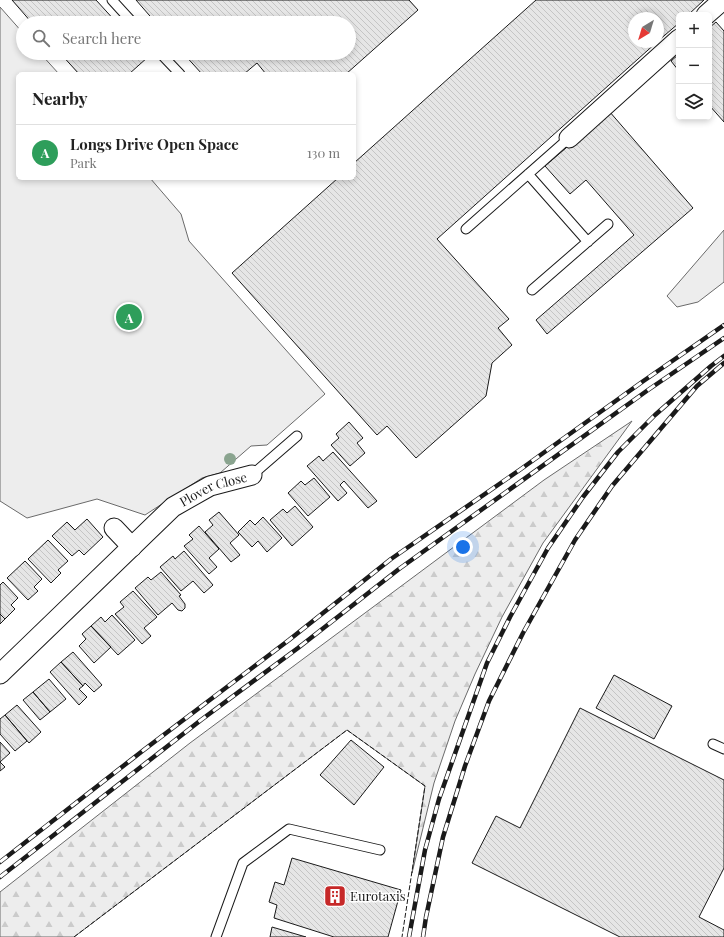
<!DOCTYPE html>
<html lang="en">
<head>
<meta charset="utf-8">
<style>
	:root { --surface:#fff; --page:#f2f2f2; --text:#222; --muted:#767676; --line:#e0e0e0; --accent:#c62828 }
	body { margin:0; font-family:"Playfair Display",serif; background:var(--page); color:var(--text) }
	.controls { position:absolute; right:12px; top:12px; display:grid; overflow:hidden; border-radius:6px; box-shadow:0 2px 6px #0003 }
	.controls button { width:36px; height:36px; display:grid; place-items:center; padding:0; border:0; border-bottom:1px solid var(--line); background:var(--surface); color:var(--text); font:20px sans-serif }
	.compass { position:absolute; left:628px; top:12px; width:36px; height:36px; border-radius:50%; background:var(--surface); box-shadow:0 2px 6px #0003; rotate:218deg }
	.you { position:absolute; left:463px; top:547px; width:14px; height:14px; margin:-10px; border:3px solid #fff; border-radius:50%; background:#1a73e8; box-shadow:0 0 0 6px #1a73e833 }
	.badge { display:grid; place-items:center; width:26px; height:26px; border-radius:50%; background:var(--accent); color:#fff; font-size:13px; font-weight:700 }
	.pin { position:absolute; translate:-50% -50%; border:2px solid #fff; box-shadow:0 1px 4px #0006 }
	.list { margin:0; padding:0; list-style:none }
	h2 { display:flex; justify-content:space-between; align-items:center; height:52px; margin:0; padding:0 16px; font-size:17px }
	h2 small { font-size:13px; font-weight:400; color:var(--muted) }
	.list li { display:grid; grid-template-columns:26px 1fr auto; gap:12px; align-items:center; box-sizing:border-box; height:56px; padding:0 16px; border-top:1px solid var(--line) }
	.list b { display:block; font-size:15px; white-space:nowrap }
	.list p { margin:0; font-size:13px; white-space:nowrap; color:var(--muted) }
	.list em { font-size:13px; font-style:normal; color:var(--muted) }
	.icon { flex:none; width:22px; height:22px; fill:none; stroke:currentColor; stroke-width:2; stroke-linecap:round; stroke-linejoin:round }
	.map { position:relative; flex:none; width:724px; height:937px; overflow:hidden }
	.search { position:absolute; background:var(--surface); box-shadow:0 2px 6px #0003; left:16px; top:16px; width:340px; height:44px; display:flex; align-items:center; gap:10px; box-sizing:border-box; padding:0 14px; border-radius:22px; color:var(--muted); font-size:15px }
	.panel { position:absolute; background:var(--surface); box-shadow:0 2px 6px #0003; left:16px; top:72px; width:340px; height:108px; border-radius:6px }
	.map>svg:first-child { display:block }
</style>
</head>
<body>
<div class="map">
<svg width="724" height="937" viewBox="0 0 724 937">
	<defs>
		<pattern id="forest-firs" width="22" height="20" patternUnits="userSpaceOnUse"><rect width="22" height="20" fill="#ededed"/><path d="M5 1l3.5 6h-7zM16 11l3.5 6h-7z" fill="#cbcbcb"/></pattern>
		<pattern id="building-back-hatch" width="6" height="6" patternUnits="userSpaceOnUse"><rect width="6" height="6" fill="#e6e6e6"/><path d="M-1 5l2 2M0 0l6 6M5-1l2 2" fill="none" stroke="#c5c5c5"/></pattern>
	</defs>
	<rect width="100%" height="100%" fill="#fff"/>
	<path fill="url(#forest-firs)" stroke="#6a6a6a" d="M632,421L543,543L502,617L475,674L455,721L434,783L412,873L425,786L347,730L74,937H0V892L190,743L544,480Z"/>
	<path fill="#ededed" stroke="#6a6a6a" d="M0,7L23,33V53H40L59,74H18V178H150L181,214L189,241L325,394L267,445L251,446L220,473L202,478L145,515L97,499L27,518L0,501Z
		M724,230V282L698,302L677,307L667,296Z"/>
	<path fill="url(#building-back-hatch)" stroke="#1a1a1a" d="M12,0H96L117,23H32Z
		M136,0H409L418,10L346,74H266L257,63L244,74H202L183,53H349V23H156Z
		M536,0H704L688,15H679V23L658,41V18H634V42H657L437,239L509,319L498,328L512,345L492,363L486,396L416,458L387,426L377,435L232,273L338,178H354V163Z
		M716,22L724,31V122L709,105V28Z
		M60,53H144L148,57L129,74H79Z
		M679,54V71L671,61Z
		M609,111L693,208L547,334L536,320L634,235L586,180L570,194L545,166Z
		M349,422L363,438L357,443L365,453L350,466L331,445L339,438L336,434Z
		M333,452L377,501L368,508L344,481L340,485L347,493L338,501L307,466L319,456L323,461Z
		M314,478L330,497L308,516L288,493L301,481L305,485Z
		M295,506L313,527L292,546L270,520L283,509L287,513Z
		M219,512L239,535L230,543L240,555L231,562L205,532L213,525L209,520Z
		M263,517L282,538L267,552L258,541L252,547L238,532L250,520L255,525Z
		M87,519L103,537L84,555L79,550L72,556L52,536L67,522L75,530Z
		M199,526L219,549L209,558L217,567L209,574L184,546L193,539L189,535Z
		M48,540L68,561L58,570L61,573L51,583L28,559Z
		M184,551L213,585L204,593L193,581L181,591L160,567L173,556L175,559Z
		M25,561L42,579L34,587L38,591L28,600L7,578Z
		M161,572L181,595L179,596L185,604V608L182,611L178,610L172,603L158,615L135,588L148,577L151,580Z
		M3,582L18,598L11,605L15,609L5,619L0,614V585Z
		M133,591L157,617L144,628L151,636L142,644L115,614L124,607L120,602Z
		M0,614L5,619L0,624Z
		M112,615L135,640L118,655L91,626L101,617L105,622Z
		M91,626L111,647L94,663L79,646L86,639L82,634Z
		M73,652L102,685L94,692L85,683L83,686L61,662Z
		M61,662L83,686L79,689L87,697L79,705L50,672Z
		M614,675L672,706L654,739L596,708Z
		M49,679L66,699L50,712L33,692Z
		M33,692L50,712L40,720L23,700Z
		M17,705L41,732L29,743L5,715Z
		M580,708L724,780V868L699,917L724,930V937H620L472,863L496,816L520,828Z
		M5,715L27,741L15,751L0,734V719Z
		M351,740L384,767L354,805L320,775Z
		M0,742L10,753L0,762Z
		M0,762L5,767L0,771Z
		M292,858L401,890L388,937H334L274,918L277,905L269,902L275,882L284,885Z
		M272,927L306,937H270Z"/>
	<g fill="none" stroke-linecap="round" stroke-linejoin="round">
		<g stroke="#1a1a1a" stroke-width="11">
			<path id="service" d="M112,0L133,23
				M160,53L180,74
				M528,174L588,242
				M466,229L569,138
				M532,290L608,224
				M252,475L297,436
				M713,744L724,749
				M216,937L243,863L289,829L380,850"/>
		</g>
		<g stroke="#1a1a1a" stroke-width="21">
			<g id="minor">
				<path d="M706,15L723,0"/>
				<path d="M569,138L679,39"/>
				<path d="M114,528L132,547"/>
				<path id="s1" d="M0,674L173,507L210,486L252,475"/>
			</g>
		</g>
		<use href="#service" stroke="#fff" stroke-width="9"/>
		<use href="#minor" stroke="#fff" stroke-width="19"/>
		<g stroke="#1a1a1a" stroke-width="4.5">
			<path id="rail" d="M0,862L145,749L289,640L391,559L521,469L642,382L724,325
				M0,877L201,720L298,648L399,569L648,390L724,338
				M409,937L425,850L439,799L487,663L510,617L548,548L583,497L618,452L655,415L711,366L724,356
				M423,937L426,917L443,837L465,766L489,701L523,633L575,540L612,486L697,386L724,363"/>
		</g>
		<use href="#rail" stroke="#fff" stroke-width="3" stroke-dasharray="9" stroke-linecap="butt"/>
		<path stroke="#1a1a1a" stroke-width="1" stroke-dasharray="5 2" stroke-linecap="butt" d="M74,937L347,730L425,786L402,937"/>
	</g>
	<circle fill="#8aa48f" cx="230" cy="459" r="6"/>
	<defs>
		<g id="building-square" transform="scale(1.15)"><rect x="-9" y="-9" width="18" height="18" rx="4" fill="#c62828" stroke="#fff"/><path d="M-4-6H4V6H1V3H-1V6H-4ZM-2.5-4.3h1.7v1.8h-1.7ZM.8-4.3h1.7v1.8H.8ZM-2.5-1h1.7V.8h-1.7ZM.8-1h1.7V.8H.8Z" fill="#fff"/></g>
	</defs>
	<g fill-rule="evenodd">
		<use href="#building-square" x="335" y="896"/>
	</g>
	<g text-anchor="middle" stroke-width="3" stroke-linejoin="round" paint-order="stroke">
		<g font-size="13" fill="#1a1a1a" stroke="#fff">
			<text dy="5" stroke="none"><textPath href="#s1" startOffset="285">Plover Close</textPath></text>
		</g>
		<g font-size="13" fill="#1a1a1a" stroke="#fff" text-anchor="start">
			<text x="350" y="901">Eurotaxis</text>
		</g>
	</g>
</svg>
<div class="controls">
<button>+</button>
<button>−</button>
<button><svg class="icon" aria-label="layers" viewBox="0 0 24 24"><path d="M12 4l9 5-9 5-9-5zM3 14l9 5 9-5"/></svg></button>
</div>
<svg class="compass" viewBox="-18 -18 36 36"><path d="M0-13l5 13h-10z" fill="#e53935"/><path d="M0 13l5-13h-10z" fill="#767676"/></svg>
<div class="you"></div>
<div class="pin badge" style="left:129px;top:317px;background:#2e9e5b">A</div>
<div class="search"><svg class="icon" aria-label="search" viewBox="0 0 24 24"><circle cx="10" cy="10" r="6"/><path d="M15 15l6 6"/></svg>Search here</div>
<section class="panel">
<h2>Nearby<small></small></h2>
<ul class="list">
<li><span class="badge" style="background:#2e9e5b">A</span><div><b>Longs Drive Open Space</b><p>Park</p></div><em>130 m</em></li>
</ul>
</section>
</div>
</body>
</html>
